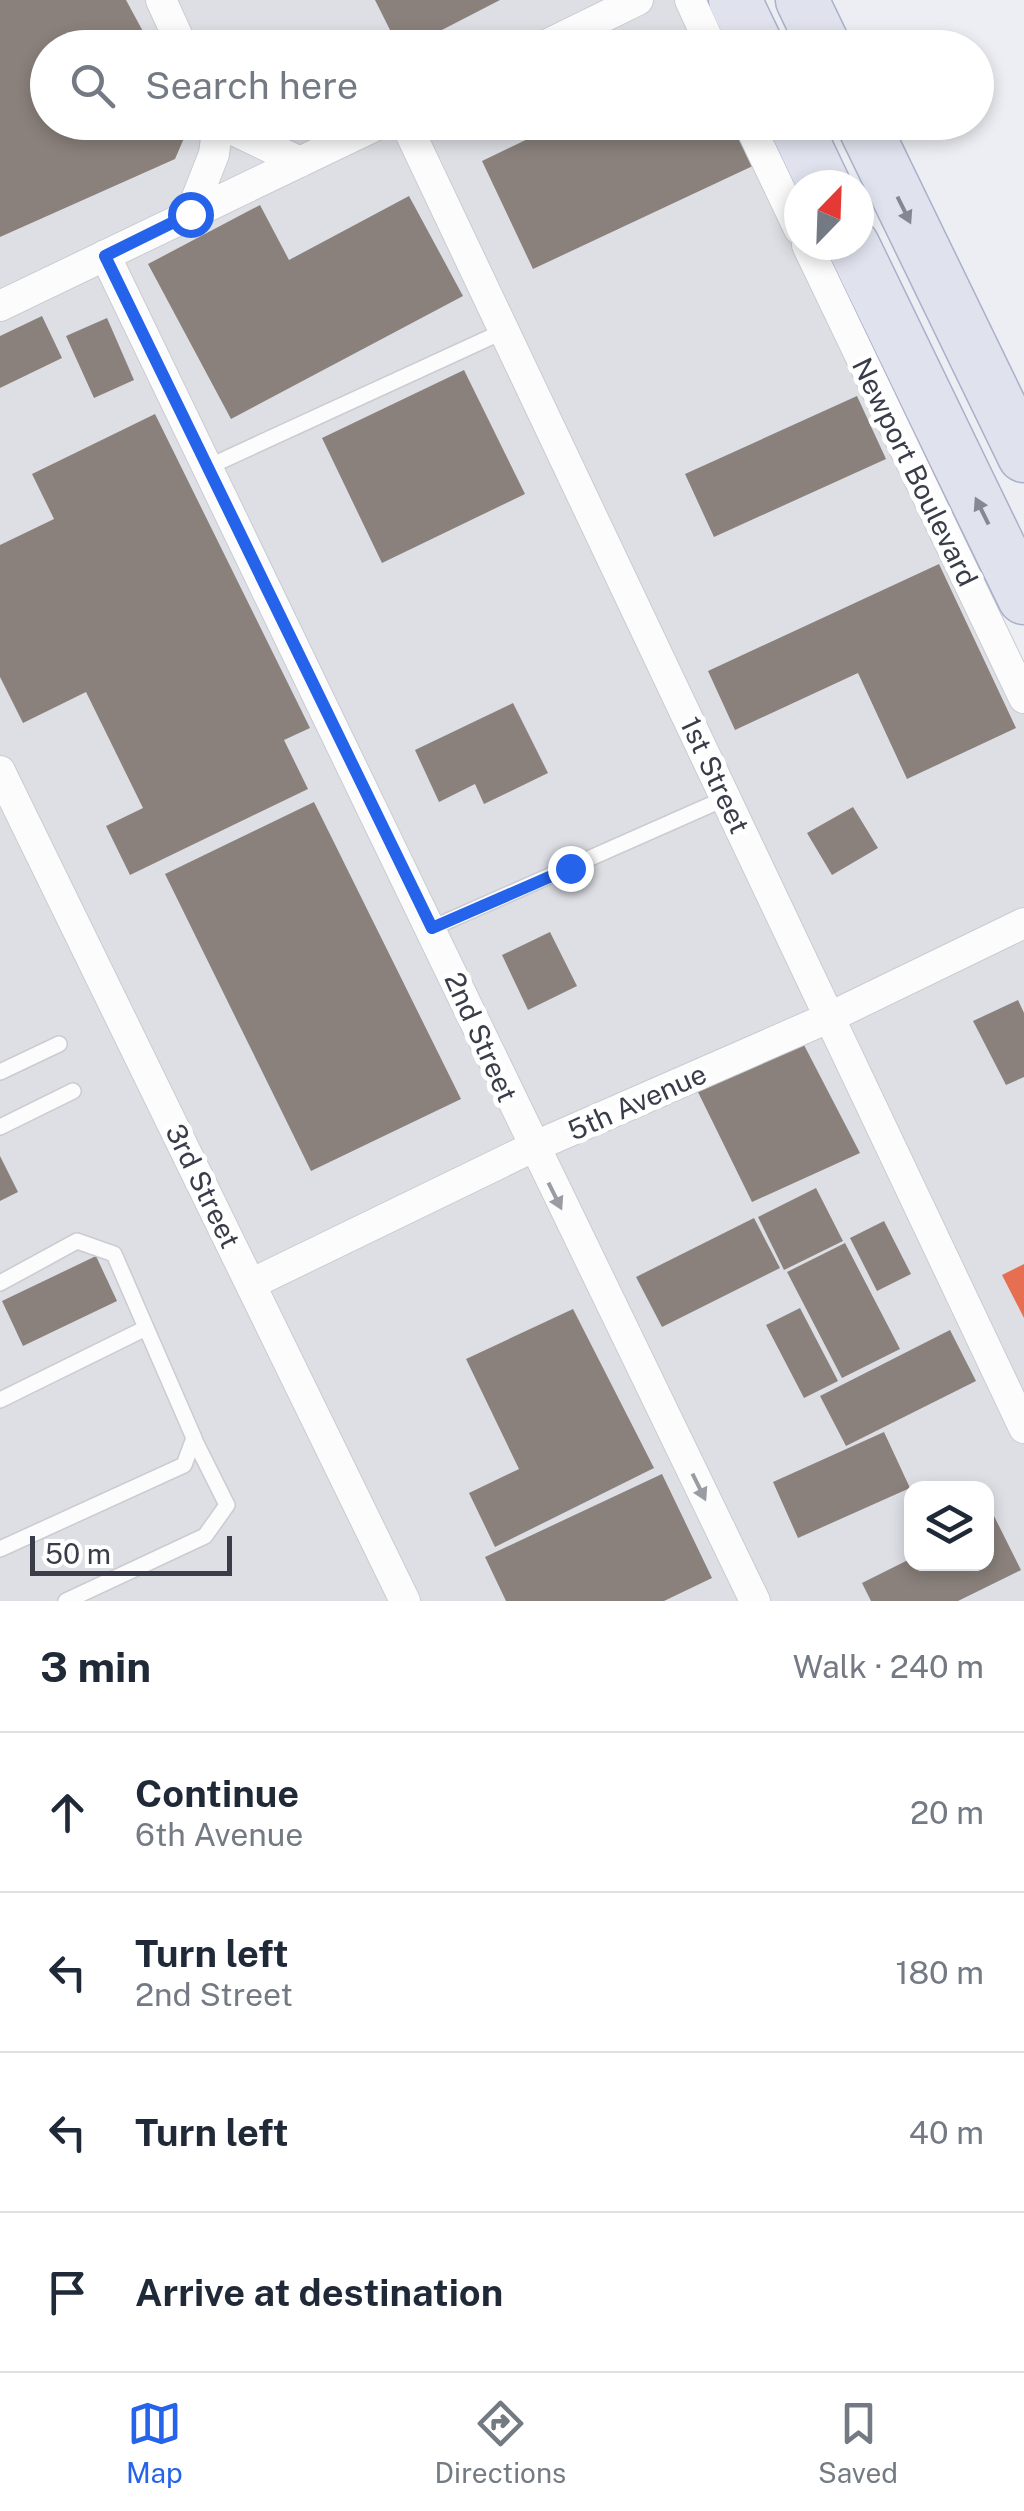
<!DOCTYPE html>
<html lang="en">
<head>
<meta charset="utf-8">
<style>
	:root { --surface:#fff; --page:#f2f2f3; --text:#1f2937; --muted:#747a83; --line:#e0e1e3; --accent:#2563eb }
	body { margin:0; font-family:"Public Sans",sans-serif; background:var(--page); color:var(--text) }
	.controls { position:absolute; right:30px; bottom:30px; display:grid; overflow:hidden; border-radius:20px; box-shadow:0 5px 15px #0003 }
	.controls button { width:90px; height:90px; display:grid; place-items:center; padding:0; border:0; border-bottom:2px solid var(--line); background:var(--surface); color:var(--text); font:50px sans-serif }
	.compass { position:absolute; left:784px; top:170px; width:90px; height:90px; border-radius:50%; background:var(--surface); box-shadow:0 5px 15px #0003; rotate:23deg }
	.scale { position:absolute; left:30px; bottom:25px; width:202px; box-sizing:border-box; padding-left:10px; border:5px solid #393d49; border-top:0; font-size:28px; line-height:35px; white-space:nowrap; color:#393d49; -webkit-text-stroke:8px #fff; paint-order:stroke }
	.stop { position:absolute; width:30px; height:30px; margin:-22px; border:8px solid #2563eb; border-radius:50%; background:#fff }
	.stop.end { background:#2563eb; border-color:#fff; box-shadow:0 2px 10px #0008 }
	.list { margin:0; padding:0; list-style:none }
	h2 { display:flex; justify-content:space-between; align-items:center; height:130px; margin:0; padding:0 40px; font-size:42px }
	h2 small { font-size:32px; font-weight:400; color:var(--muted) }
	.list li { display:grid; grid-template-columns:65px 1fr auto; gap:30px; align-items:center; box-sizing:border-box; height:160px; padding:0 40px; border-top:2px solid var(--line) }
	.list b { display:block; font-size:38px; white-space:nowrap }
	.list p { margin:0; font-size:32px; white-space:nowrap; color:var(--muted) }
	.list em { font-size:32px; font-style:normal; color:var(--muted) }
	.icon { flex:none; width:55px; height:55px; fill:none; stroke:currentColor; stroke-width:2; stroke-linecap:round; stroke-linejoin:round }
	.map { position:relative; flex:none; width:1024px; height:1601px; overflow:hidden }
	.search { position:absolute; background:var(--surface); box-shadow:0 5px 15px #0003; left:30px; right:30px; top:30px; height:110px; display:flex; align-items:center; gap:25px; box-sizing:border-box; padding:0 35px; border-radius:55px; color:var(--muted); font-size:38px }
	.sheet { height:770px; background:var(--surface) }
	nav { display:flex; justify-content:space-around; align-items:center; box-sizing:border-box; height:140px; border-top:2px solid var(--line); background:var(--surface); font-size:28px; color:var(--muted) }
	nav a { display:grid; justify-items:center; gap:5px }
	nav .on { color:var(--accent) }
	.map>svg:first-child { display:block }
</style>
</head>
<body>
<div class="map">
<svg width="1024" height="1601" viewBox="0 0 1024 1601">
	<rect width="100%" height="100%" fill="#edeef3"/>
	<path fill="#dddfe5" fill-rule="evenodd" d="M0,0H690L712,47L48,48V122L748,123L1024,698V1601H0ZM912,1488H986V1564H912Z"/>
	<path fill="#e76f51" d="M1024,1264V1318L1002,1275Z"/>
	<path fill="#8a817c" d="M0,0H126L152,48H48V122H191L175,159L0,237Z
		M375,0H500L407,48H399Z
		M563,122H737L757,164L533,269L482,161Z
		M409,196L463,296L231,419L148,264L260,205L289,260Z
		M42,316L62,358L0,388V336Z
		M107,318L134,380L94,398L66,336Z
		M464,370L525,494L382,563L322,438Z
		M857,396L886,459L714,537L685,474Z
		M155,414L310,728L284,740L308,789L130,875L106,826L143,808L86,692L23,723L0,677V545L54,519L32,474Z
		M939,564L1016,728L907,779L858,673L735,730L708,671Z
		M513,703L548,773L484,804L475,784L439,802L415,750Z
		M314,802L461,1099L311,1171L165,874Z
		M853,807L878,848L832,875L807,833Z
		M550,932L577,986L528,1010L502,955Z
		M1018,1000L1024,1013V1077L1006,1085L973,1021Z
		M804,1045L860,1153L752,1202L695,1086Z
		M0,1156L18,1192L0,1201Z
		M816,1188L843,1241L784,1270L758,1217Z
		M754,1218L780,1268L662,1327L636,1277Z
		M884,1221L911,1274L877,1291L850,1238Z
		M845,1243L900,1349L842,1378L787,1272Z
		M96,1256L117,1301L23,1346L2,1301Z
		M800,1308L838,1381L804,1398L766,1325Z
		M573,1309L654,1468L495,1547L469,1493L519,1469L466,1359Z
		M950,1330L976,1381L846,1446L820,1396Z
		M884,1432L910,1488L798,1538L773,1482Z
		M662,1474L712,1578L664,1601H506L485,1557Z
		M994,1516L1021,1570L958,1601H871L862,1583L912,1558V1564H986V1520Z"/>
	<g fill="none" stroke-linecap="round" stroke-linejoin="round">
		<g stroke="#caccd1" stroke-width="18">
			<path id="service" d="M208,467L504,331
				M432,928L726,798
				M0,1072L59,1044
				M0,1127L73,1091
				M0,1283L77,1241L114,1254L194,1438L184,1465L0,1549
				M0,1400L146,1328
				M66,1601L205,1536L227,1505L194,1439"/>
		</g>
		<g stroke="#caccd1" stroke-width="32">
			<path id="minor" d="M161,0L183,48
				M690,0L712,48
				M540,48L638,0
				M405,122L1024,1428
				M748,122L799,229
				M219,123L300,162
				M190,215L214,154L218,122
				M807,245L1024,698
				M105,255C323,703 535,1154 755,1601
				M0,306L383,122
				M0,771L405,1601
				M251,1284L531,1148L828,1018L1024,923"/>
		</g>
		<g stroke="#a9b1ca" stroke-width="55">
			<path id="trunk" d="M735,0L758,48
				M802,0L825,48
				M794,122L824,185
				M862,122L1024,456
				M853,245L1024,598"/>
		</g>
		<use href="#service" stroke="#fcfcfd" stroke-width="15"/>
		<use href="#minor" stroke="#fcfcfd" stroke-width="30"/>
		<use href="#trunk" stroke="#e0e3ee" stroke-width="52"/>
	</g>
	<defs><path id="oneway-solid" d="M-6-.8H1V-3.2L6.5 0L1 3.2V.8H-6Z" transform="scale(2.5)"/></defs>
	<g fill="#848893">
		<use href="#oneway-solid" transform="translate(904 210) rotate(64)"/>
		<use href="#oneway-solid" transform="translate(982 511) rotate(-116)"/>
	</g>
	<g fill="#9a9ca3">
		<use href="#oneway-solid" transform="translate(555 1196) rotate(64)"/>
		<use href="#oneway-solid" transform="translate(699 1487) rotate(64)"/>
	</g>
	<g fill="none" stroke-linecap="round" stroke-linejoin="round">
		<path stroke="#2563eb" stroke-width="12" d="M190,214L105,256L432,928L570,868"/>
	</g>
	<g text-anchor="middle" stroke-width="10" stroke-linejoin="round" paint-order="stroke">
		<g font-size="28" fill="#393d49" stroke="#fff">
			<text transform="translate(915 472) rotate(64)" y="10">Newport Boulevard</text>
			<text transform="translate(715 775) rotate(65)" y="10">1st Street</text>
			<text transform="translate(481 1037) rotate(66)" y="10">2nd Street</text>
			<text transform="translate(637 1102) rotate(-24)" y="10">5th Avenue</text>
			<text transform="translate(203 1186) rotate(64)" y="10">3rd Street</text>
		</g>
	</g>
</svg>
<div class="controls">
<button><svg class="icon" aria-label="layers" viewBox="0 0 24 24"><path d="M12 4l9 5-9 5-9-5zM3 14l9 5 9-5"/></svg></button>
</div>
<svg class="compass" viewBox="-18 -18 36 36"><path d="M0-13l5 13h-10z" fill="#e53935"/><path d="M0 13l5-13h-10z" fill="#747a83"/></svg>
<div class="scale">50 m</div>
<div class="stop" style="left:190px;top:214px"></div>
<div class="stop end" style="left:570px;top:868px"></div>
<div class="search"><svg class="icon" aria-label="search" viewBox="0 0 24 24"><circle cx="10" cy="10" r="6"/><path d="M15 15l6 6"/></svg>Search here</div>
</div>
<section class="sheet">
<h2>3 min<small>Walk · 240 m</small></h2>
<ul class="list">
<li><svg class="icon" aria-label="ahead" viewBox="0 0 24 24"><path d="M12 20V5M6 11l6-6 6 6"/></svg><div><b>Continue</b><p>6th Avenue</p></div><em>20 m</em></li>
<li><svg class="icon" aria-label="left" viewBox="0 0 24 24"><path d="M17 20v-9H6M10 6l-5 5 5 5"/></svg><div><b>Turn left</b><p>2nd Street</p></div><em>180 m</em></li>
<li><svg class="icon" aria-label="left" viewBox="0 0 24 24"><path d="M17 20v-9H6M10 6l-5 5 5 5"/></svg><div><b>Turn left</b></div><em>40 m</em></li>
<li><svg class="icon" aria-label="arrive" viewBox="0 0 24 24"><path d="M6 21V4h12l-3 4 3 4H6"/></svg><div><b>Arrive at destination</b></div></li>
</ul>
</section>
<nav>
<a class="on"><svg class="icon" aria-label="map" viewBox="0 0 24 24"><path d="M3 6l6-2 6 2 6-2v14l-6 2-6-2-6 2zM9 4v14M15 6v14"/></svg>Map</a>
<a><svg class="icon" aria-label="directions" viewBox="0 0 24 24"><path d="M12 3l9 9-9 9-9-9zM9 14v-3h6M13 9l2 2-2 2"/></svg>Directions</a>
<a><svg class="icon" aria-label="saved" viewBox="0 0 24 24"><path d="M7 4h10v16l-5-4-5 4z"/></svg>Saved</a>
</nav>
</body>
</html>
